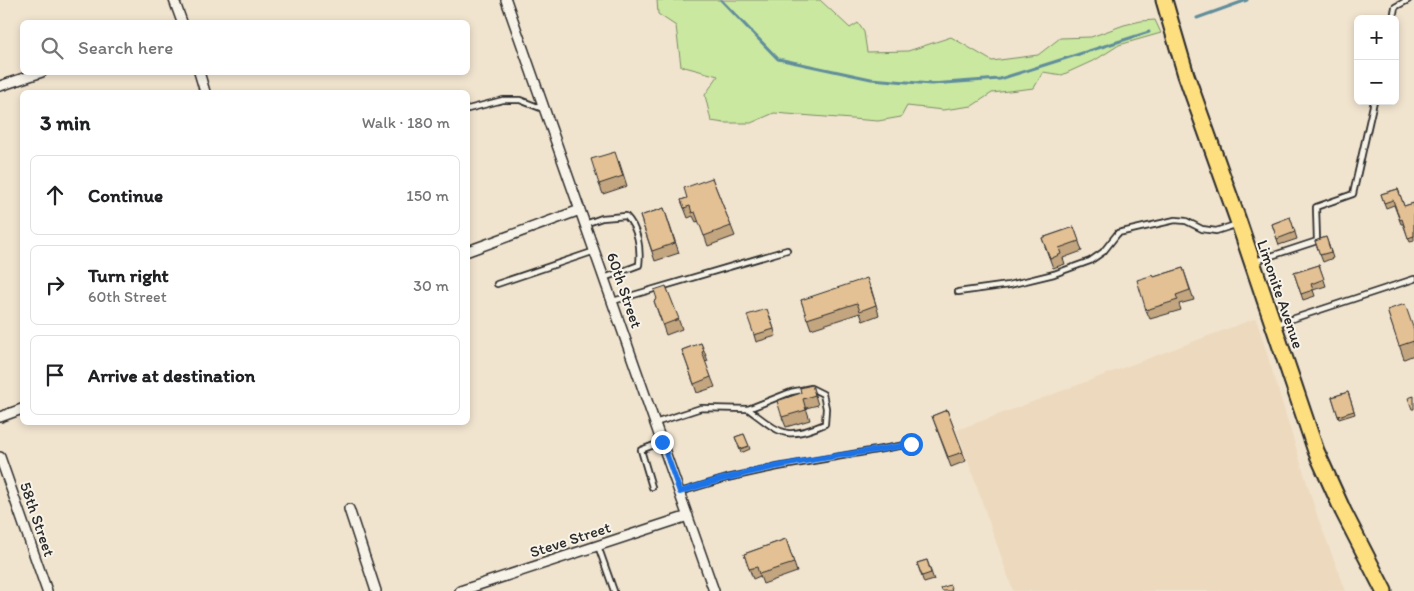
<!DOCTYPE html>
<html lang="en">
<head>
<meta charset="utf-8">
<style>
	:root { --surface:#fff; --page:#f2f2f2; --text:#202124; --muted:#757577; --line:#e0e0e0 }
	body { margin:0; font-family:Itim,sans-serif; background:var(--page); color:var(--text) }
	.controls { position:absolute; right:15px; top:15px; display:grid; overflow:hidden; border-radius:8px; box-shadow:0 2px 8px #0003 }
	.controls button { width:45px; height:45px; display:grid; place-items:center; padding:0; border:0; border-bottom:1px solid var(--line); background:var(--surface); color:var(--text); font:25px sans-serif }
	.stop { position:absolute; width:15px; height:15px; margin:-11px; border:4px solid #1a73e8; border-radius:50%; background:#fff }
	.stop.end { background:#1a73e8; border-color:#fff; box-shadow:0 1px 5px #0008 }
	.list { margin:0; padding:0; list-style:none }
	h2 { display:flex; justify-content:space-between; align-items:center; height:65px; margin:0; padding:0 20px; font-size:21px }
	h2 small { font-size:16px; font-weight:400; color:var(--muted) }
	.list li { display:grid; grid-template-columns:32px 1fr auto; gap:15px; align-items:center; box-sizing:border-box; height:80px; margin:0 10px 10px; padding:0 10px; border:1px solid var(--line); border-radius:8px }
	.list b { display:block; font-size:19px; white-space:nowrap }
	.list p { margin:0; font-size:16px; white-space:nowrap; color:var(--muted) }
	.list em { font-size:16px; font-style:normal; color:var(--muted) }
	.icon { flex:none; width:28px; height:28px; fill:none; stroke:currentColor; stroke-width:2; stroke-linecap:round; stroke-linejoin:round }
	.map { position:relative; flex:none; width:1414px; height:591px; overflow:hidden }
	.search { position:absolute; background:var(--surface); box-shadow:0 2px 8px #0003; left:20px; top:20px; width:450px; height:55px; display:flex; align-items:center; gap:12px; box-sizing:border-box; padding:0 18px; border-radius:8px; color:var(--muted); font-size:19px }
	.panel { position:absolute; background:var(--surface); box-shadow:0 2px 8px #0003; left:20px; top:90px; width:450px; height:335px; border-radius:8px }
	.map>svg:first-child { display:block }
</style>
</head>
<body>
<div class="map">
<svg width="1414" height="591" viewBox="0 0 1414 591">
	<rect width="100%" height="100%" fill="#f1e4cf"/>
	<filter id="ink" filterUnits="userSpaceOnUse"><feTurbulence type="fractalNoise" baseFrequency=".02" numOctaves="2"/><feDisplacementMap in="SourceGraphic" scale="10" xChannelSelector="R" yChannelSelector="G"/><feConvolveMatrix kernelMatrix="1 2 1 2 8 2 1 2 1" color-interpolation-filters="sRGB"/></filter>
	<g filter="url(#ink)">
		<path fill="#eddabe" d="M1256,318L1317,515L1346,591H1013L957,430Z"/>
		<path fill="#cae8a0" stroke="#7a8a66" d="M657,0H820L850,28L858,23L864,32L867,52L908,51L951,37L992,61L1038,55L1060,38L1091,37L1124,25L1141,21L1155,20L1161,33L1119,45L1097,59L1062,75L1043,72L1034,88L992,93L972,106L943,110L907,106L901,117L878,121L774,113L751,123H724L711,121L705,95L718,76L681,66L676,26L658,14Z"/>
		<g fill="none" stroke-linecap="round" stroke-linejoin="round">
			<path stroke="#618d9b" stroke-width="3" d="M721,0L778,59L871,79L931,84L1000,79L1149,32
				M1197,18L1247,0"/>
			<g stroke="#2b2b2b" stroke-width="8">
				<path id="service" d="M1393,19L1395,7L1408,0
					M468,109L503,100H520L543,109
					M585,224L602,218L626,216C638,228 641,248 639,265L604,278
					M1256,261L1317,241L1316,207L1353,194L1374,101
					M497,284L595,251
					M958,292L1009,285L1054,274L1090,261L1103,252L1118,233L1175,220L1186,221L1202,229L1216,231L1238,224
					M613,301L787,250
					M1277,324L1414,279
					M655,423L701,408L748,409L791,392L811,388L823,394L826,408L825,424C784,441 782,434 748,409
					M652,487L641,450L662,442
					M680,492L727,478L778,467L911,444
					M598,546L614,591"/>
			</g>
			<g stroke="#2b2b2b" stroke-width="12">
				<path id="minor" d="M174,0L182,22
					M506,0L714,591
					M199,72L205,92
					M0,86L42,72
					M468,251L580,210
					M0,417L22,409
					M0,457L47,591
					M349,509L376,591
					M460,591L688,516"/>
			</g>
			<g stroke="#2b2b2b" stroke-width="19">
				<path id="primary" d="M1164,0L1186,75L1239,223L1316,451L1343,511L1384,591"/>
			</g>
			<use href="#service" stroke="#f7f3e8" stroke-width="4.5"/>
			<use href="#minor" stroke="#f7f3e8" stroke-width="9"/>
			<use href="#primary" stroke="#fedf80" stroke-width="15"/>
		</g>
		<path fill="#c3a680" stroke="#2b2b2b" d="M619,161L627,186L603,194L599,184Z
			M712,178L735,236L708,246L699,221L696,222L693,216L688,218L681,200L687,198Z
			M1398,189L1404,206L1414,203V241L1410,242L1403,224H1401L1394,205L1386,208L1381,194Z
			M664,208L679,253L655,261L640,216Z
			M1290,217L1297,239L1279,245L1272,224Z
			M1074,227L1082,251L1063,258L1065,264L1053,268L1042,238Z
			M1326,237L1333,258L1323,262L1315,241Z
			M1319,265L1326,286L1313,290L1315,296L1303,300L1294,273Z
			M1183,268L1194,300L1179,304L1181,310L1150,319L1146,310L1154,277Z
			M666,286L682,329L666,335L654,301L657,299Z
			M871,288L879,315L863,321L860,313L811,329L801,300Z
			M1387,310L1414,329V355L1404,359Z
			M770,316L776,336L756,342L754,335Z
			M701,343L708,361L705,362L715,387L697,393L682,350Z
			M812,385L818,405L806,408L810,420L786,427L782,417L801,393Z
			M1348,392L1355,414L1339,419L1332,397Z
			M947,410L966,461L951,467L932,416Z
			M744,434L750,449L741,453L735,437Z
			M786,539L797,572L763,584L760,576L753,579L744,554Z
			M927,560L934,580L924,583L917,563Z"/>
		<path fill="#e3c195" stroke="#2b2b2b" d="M615,152L623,176L599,184L591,159Z
			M712,178L731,226L704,236L695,212L692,213L690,206L684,208L681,200L687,198L684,188Z
			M1398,189L1404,206L1414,203V236L1408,238L1402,219L1400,220L1393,200L1384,203L1381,194Z
			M664,208L675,243L652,251L640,216Z
			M1290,217L1295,232L1277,239L1272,224Z
			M1074,227L1079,241L1059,248L1061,254L1050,259L1042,238Z
			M1326,237L1331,252L1320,255L1315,241Z
			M1319,265L1324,279L1311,284L1313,290L1301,294L1294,273Z
			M1183,268L1190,290L1176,295L1178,300L1146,310L1137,280L1153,275L1154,277Z
			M867,278L876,305L860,311L857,303L807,319L801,300Z
			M666,286L679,319L663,325L654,301L657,299L654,290Z
			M1405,304L1414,330V341L1399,346L1387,310Z
			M767,309L774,329L754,335L747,315Z
			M701,343L704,351L702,352L711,377L694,384L682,350Z
			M812,385L815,395L803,399L806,410L782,417L777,401L801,393L800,388Z
			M1348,392L1354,411L1338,416L1332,397Z
			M1414,396V409H1412L1408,398Z
			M947,410L963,452L948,457L932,416Z
			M744,434L749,446L740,449L735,437Z
			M786,539L794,563L759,574L757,567L749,569L744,554Z
			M927,560L931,573L922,576L917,563Z
			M950,585L952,591H942L941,588Z"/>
	</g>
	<g fill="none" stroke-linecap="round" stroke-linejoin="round" filter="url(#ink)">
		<path stroke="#1a73e8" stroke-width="6" d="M662,442L680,492C732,474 789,463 843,455C866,451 889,449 911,444"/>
	</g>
	<g text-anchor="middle" stroke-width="4" stroke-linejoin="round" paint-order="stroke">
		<g font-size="16" fill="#2b2b2b" stroke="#f7f3e8">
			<text transform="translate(625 290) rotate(71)" y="6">60th Street</text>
			<text transform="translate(1281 294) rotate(71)" y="6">Limonite Avenue</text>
			<text transform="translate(38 519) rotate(71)" y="6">58th Street</text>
			<text transform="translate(570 539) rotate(-18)" y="6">Steve Street</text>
		</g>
	</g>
</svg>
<div class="controls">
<button>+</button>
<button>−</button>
</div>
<div class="stop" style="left:911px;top:444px"></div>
<div class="stop end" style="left:662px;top:442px"></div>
<div class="search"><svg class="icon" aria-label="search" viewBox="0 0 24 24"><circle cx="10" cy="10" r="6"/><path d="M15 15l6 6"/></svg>Search here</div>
<section class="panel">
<h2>3 min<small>Walk · 180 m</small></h2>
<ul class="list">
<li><svg class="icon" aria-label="ahead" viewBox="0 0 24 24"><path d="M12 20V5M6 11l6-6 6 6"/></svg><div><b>Continue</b></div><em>150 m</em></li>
<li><svg class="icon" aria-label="right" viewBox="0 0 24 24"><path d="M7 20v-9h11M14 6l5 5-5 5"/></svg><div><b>Turn right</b><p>60th Street</p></div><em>30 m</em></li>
<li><svg class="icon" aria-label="arrive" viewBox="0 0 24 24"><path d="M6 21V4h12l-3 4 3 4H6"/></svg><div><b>Arrive at destination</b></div></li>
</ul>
</section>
</div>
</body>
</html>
